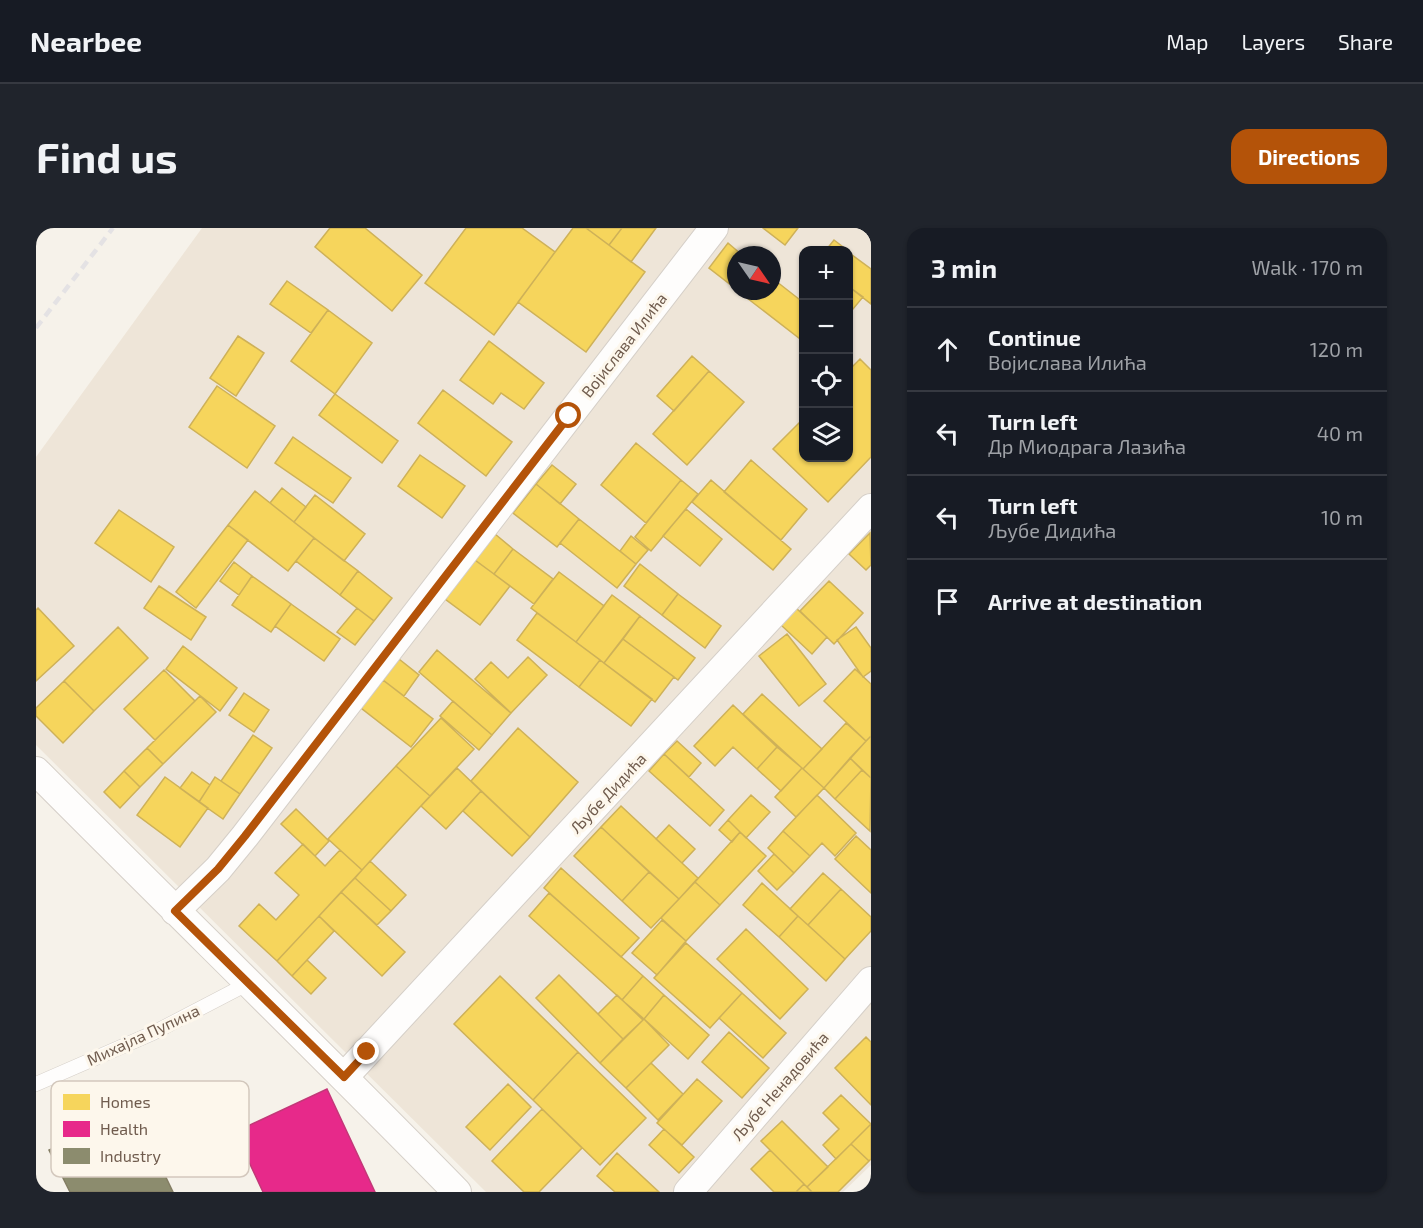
<!DOCTYPE html>
<html lang="en">
<head>
<meta charset="utf-8">
<style>
	:root { --surface:#171b24; --page:#20242c; --text:#f1f3f6; --muted:#9ea1a6; --line:#363941; --accent:#b45309 }
	body { margin:0; font-family:"Exo 2",sans-serif; background:var(--page); color:var(--text) }
	.controls { position:absolute; right:18px; top:18px; display:grid; overflow:hidden; border-radius:12px; box-shadow:0 2px 4px #0004 }
	.controls button { width:54px; height:54px; display:grid; place-items:center; padding:0; border:0; border-bottom:2px solid var(--line); background:var(--surface); color:var(--text); font:30px sans-serif }
	.compass { position:absolute; left:691px; top:18px; width:54px; height:54px; border-radius:50%; background:var(--surface); box-shadow:0 2px 4px #0004; rotate:124deg }
	.stop { position:absolute; width:18px; height:18px; margin:-14px; border:4px solid #b45309; border-radius:50%; background:#fff }
	.stop.end { background:#b45309; border-color:#fff; box-shadow:0 2px 6px #0008 }
	.list { margin:0; padding:0; list-style:none }
	h2 { display:flex; justify-content:space-between; align-items:center; height:78px; margin:0; padding:0 24px; font-size:26px }
	h2 small { font-size:20px; font-weight:400; color:var(--muted) }
	.list li { display:grid; grid-template-columns:39px 1fr auto; gap:18px; align-items:center; box-sizing:border-box; height:84px; padding:0 24px; border-top:2px solid var(--line) }
	.list b { display:block; font-size:22px; white-space:nowrap }
	.list p { margin:0; font-size:20px; white-space:nowrap; color:var(--muted) }
	.list em { font-size:20px; font-style:normal; color:var(--muted) }
	.icon { flex:none; width:33px; height:33px; fill:none; stroke:currentColor; stroke-width:2; stroke-linecap:round; stroke-linejoin:round }
	.map { position:relative; flex:none; width:835px; height:964px; overflow:hidden; border-radius:18px }
	header { display:flex; align-items:center; gap:36px; box-sizing:border-box; height:84px; padding:0 30px; background:var(--surface); border-bottom:2px solid var(--line) }
	header strong { font-size:28px }
	nav { display:flex; gap:33px; margin-inline-start:auto; font-size:21px }
	.intro { display:flex; align-items:center; justify-content:space-between; box-sizing:border-box; height:144px; padding:0 36px }
	h1 { margin:0; font-size:42px }
	.button { padding:15px 27px; border-radius:18px; background:var(--accent); color:#fff; font-size:21px; font-weight:700 }
	main { display:flex; gap:36px; padding:0 36px }
	aside { flex:1; background:var(--surface); border-radius:18px; box-shadow:0 2px 4px #0004 }
	.map>svg:first-child { display:block }
</style>
</head>
<body>
<header>
<strong>Nearbee</strong>
<nav><a>Map</a><a>Layers</a><a>Share</a></nav>
</header>
<div class="intro"><h1>Find us</h1><a class="button">Directions</a></div>
<main>
<div class="map">
<svg width="835" height="964" viewBox="0 0 835 964">
	<rect width="100%" height="100%" fill="#f6f2ea"/>
	<path fill="#eee5d8" fill-rule="evenodd" d="M166,0H835V937L807,964H450L0,517V229ZM768,22H812V230H768ZM700,27H736V63H700Z"/>
	<path fill="#f6d55c" stroke="#ceb158" stroke-width="1.5" d="M294,0H329L386,47L356,83L279,19Z
		M430,0H486L519,24L458,107L389,55Z
		M537,0H550L609,44L550,124L482,74Z
		M550,0H586L573,17Z
		M586,0H620L595,34L573,17Z
		M727,0H762L749,17Z
		M798,12L811,22H790Z
		M692,15L706,27H700V61L673,40Z
		M812,24L835,41V76L812,58Z
		M736,50L768,75V114L702,63H736Z
		M251,53L292,82L275,105L234,76Z
		M812,58L827,69L812,87Z
		M292,82L336,115L299,166L255,133Z
		M202,108L228,125L200,168L174,150Z
		M453,113L508,155L488,181L465,165L457,176L424,152Z
		M656,128L673,143L638,183L621,168Z
		M824,131L835,142V229L792,274L737,221L768,190V230H812V143Z
		M673,143L708,174L651,237L617,206Z
		M181,158L239,198L211,240L153,199Z
		M407,162L476,214L450,248L382,195Z
		M299,166L362,213L346,235L283,187Z
		M257,209L315,250L297,275L239,235Z
		M600,215L645,252L610,295L565,257Z
		M384,227L429,258L406,290L362,258Z
		M715,232L771,281L745,312L688,264Z
		M516,237L540,256L524,276L500,256Z
		M645,252L662,266L615,323L599,309Z
		M675,252L755,321L737,342L656,274Z
		M500,256L543,291L521,319L477,285Z
		M246,260L270,279L258,294L234,275Z
		M219,263L278,310L252,343L192,297Z
		M279,267L329,306L308,333L258,294Z
		M650,281L686,311L664,338L627,308Z
		M83,282L138,319L115,354L59,315Z
		M543,291L600,336L581,360L524,315Z
		M192,297L212,312L160,380L140,364Z
		M834,305L835,337L830,342L813,326Z
		M459,306L477,321L458,346L439,332Z
		M595,308L612,322L600,336L584,323Z
		M278,310L322,343L304,367L260,333Z
		M477,321L517,351L498,376L458,346Z
		M439,332L474,358L444,397L409,371Z
		M198,334L216,348L203,367L184,353Z
		M604,336L642,366L626,387L588,358Z
		M322,343L356,370L338,393L304,367Z
		M523,344L568,378L540,414L495,380Z
		M216,348L255,376L235,404L196,377Z
		M793,353L827,385L798,416L764,383Z
		M123,358L170,389L155,412L108,380Z
		M642,366L685,398L669,420L626,387Z
		M576,367L604,388L568,435L540,414Z
		M255,376L304,411L288,433L239,398Z
		M2,380L38,418L0,453V382Z
		M321,380L338,393L319,417L301,404Z
		M760,380L791,409L776,426L745,397Z
		M501,385L564,432L543,459L481,412Z
		M604,388L659,430L642,452L587,411Z
		M82,399L112,430L58,483L28,453Z
		M820,399L835,420V443L827,449L801,412Z
		M751,406L790,456L763,478L723,428Z
		M587,411L638,449L619,474L568,435Z
		M147,418L201,460L184,483L130,441Z
		M401,422L475,485L456,507L383,444Z
		M492,429L511,447L475,485L439,451L455,434L472,450Z
		M363,431L383,447L368,468L347,452Z
		M564,432L616,471L595,498L543,459Z
		M819,441L835,456V508L830,513L788,473Z
		M128,442L159,473L119,512L88,481Z
		M347,452L397,491L375,519L325,480Z
		M28,453L58,483L27,515L0,488V480Z
		M208,465L233,482L218,504L193,487Z
		M726,466L786,521L767,541L707,486Z
		M164,468L180,484L127,536L111,520Z
		M417,473L456,507L443,522L404,488Z
		M697,477L741,519L721,541L697,519L679,538L658,518Z
		M405,490L438,521L394,568L360,538Z
		M810,495L830,513L788,560L767,541Z
		M482,500L542,554L494,609L435,553Z
		M217,507L236,520L204,566L185,553Z
		M835,508V550L814,530Z
		M641,513L665,535L653,549L628,526Z
		M741,519L766,540L745,563L721,541Z
		M111,520L127,536L104,559L88,543Z
		M628,526L688,582L674,598L613,543Z
		M814,530L826,542L799,571L788,560Z
		M360,538L394,568L326,642L292,611Z
		M421,540L445,563L410,601L385,578Z
		M766,540L788,560L760,589L739,569Z
		M826,542L835,550L834,603L799,571Z
		M88,543L104,559L84,580L68,564Z
		M156,544L174,557L163,574L144,560Z
		M129,549L172,580L144,619L101,587Z
		M179,549L204,566L187,591L163,574Z
		M445,563L494,609L476,628L427,583Z
		M715,567L734,584L710,610L692,592Z
		M781,567L820,605L799,628L786,615L774,628L747,603Z
		M585,578L662,650L643,671L565,599Z
		M260,581L293,613L279,628L245,596Z
		M692,592L704,604L696,614L683,602Z
		M633,597L659,621L646,635L620,611Z
		M565,599L613,644L586,673L538,628Z
		M747,603L774,628L758,645L732,620Z
		M704,604L730,628L684,677L659,654Z
		M820,608L835,622V665L799,631Z
		M267,616L289,638L304,622L326,642L241,733L203,698L223,676L240,692L263,667L239,645Z
		M738,626L758,645L741,662L722,643Z
		M334,633L370,667L355,683L319,650Z
		M525,640L603,710L585,729L508,660Z
		M613,644L643,671L615,700L586,673Z
		M787,645L805,661L772,697L754,681Z
		M319,650L355,683L341,697L305,664Z
		M659,654L684,677L650,713L625,690Z
		M726,655L762,688L743,709L707,677Z
		M805,661L835,689V703L809,731L772,697Z
		M305,664L369,724L346,748L283,688Z
		M513,665L607,748L586,772L493,688Z
		M283,688L298,703L256,748L241,733Z
		M762,688L809,731L790,753L743,709Z
		M626,692L650,713L621,747L596,725Z
		M710,701L772,761L744,791L681,731Z
		M650,715L706,765L674,800L618,750Z
		M271,732L290,750L275,766L256,748Z
		M523,747L587,811L564,835L500,770Z
		M464,748L542,824L497,872L418,796Z
		M607,748L628,767L608,791L586,772Z
		M706,765L750,805L727,830L683,790Z
		M581,767L607,792L587,811L562,786Z
		M628,767L673,807L652,831L608,791Z
		M608,791L633,817L590,860L564,835Z
		M693,804L733,840L706,870L666,834Z
		M830,809L835,814V877L799,840Z
		M542,824L610,890L564,937L497,872Z
		M615,835L647,866L622,892L590,860Z
		M661,851L686,873L646,917L621,895Z
		M472,856L495,879L454,922L430,899Z
		M805,867L835,896L800,931L787,917L803,901L787,885Z
		M506,881L546,920L503,964H488L456,933Z
		M746,893L792,939L771,959L725,913Z
		M835,896V931L833,933L815,916Z
		M628,901L658,929L643,945L613,917Z
		M815,916L833,933L802,964H776L771,959Z
		M734,922L768,956L760,964H738L715,941Z
		M581,925L623,964H579L561,948Z
		M768,956L776,964H760Z"/>
	<path fill="#e7298a" stroke="#c33878" stroke-width="1.5" d="M291,861L339,964H227L199,904Z"/>
	<path fill="#8c8c6e" stroke="#847e64" stroke-width="1.5" d="M97,881L137,964H34L13,922Z"/>
	<g fill="none" stroke-linecap="round" stroke-linejoin="round">
		<g stroke="#d5cfc8" stroke-width="15">
			<path id="service" d="M0,856L117,805L213,755"/>
		</g>
		<g stroke="#d5cfc8" stroke-width="30">
			<path id="minor" d="M0,543C140,684 282,822 421,964
				M139,683L182,641L209,608L678,0
				M308,849L835,280
				M652,964L835,753"/>
		</g>
		<use href="#service" stroke="#fefdfc" stroke-width="14"/>
		<use href="#minor" stroke="#fefdfc" stroke-width="28"/>
		<path stroke="#e4e2e4" stroke-width="4.5" stroke-dasharray="9 6" stroke-linecap="butt" d="M0,100L77,0"/>
	</g>
	<g fill="none" stroke-linecap="round" stroke-linejoin="round">
		<path stroke="#b45309" stroke-width="8" d="M331,824L308,849L139,683L182,641L209,608L533,188"/>
	</g>
	<g text-anchor="middle" stroke-width="6" stroke-linejoin="round" paint-order="stroke">
		<g font-size="16" fill="#705c4e" stroke="#fdf7ec">
			<text transform="translate(588 117) rotate(-52)" y="6">Војислава Илића</text>
			<text transform="translate(572 565) rotate(-47)" y="6">Љубе Дидића</text>
			<text transform="translate(107 807) rotate(-25)" y="6">Михајла Пупина</text>
			<text transform="translate(744 858) rotate(-49)" y="6">Љубе Ненадовића</text>
		</g>
	</g>
	<rect x="15" y="853" width="198" height="96" rx="9" fill="#fdf7ec" stroke="#d3c8bd" stroke-width="1.5"/>
	<rect x="27" y="866" width="27" height="16" fill="#f6d55c"/>
	<rect x="27" y="893" width="27" height="16" fill="#e7298a"/>
	<rect x="27" y="920" width="27" height="16" fill="#8c8c6e"/>
	<g font-size="16" fill="#705c4e">
		<text x="64" y="880">Homes</text>
		<text x="64" y="907">Health</text>
		<text x="64" y="934">Industry</text>
	</g>
</svg>
<div class="controls">
<button>+</button>
<button>−</button>
<button><svg class="icon" aria-label="locate" viewBox="0 0 24 24"><circle cx="12" cy="12" r="6"/><path d="M12 2v4M12 18v4M2 12h4M18 12h4"/></svg></button>
<button><svg class="icon" aria-label="layers" viewBox="0 0 24 24"><path d="M12 4l9 5-9 5-9-5zM3 14l9 5 9-5"/></svg></button>
</div>
<svg class="compass" viewBox="-18 -18 36 36"><path d="M0-13l5 13h-10z" fill="#e53935"/><path d="M0 13l5-13h-10z" fill="#9ea1a6"/></svg>
<div class="stop" style="left:533px;top:188px"></div>
<div class="stop end" style="left:331px;top:824px"></div>
</div>
<aside>
<h2>3 min<small>Walk · 170 m</small></h2>
<ul class="list">
<li><svg class="icon" aria-label="ahead" viewBox="0 0 24 24"><path d="M12 20V5M6 11l6-6 6 6"/></svg><div><b>Continue</b><p>Војислава Илића</p></div><em>120 m</em></li>
<li><svg class="icon" aria-label="left" viewBox="0 0 24 24"><path d="M17 20v-9H6M10 6l-5 5 5 5"/></svg><div><b>Turn left</b><p>Др Миодрага Лазића</p></div><em>40 m</em></li>
<li><svg class="icon" aria-label="left" viewBox="0 0 24 24"><path d="M17 20v-9H6M10 6l-5 5 5 5"/></svg><div><b>Turn left</b><p>Љубе Дидића</p></div><em>10 m</em></li>
<li><svg class="icon" aria-label="arrive" viewBox="0 0 24 24"><path d="M6 21V4h12l-3 4 3 4H6"/></svg><div><b>Arrive at destination</b></div></li>
</ul>
</aside>
</main>
</body>
</html>
